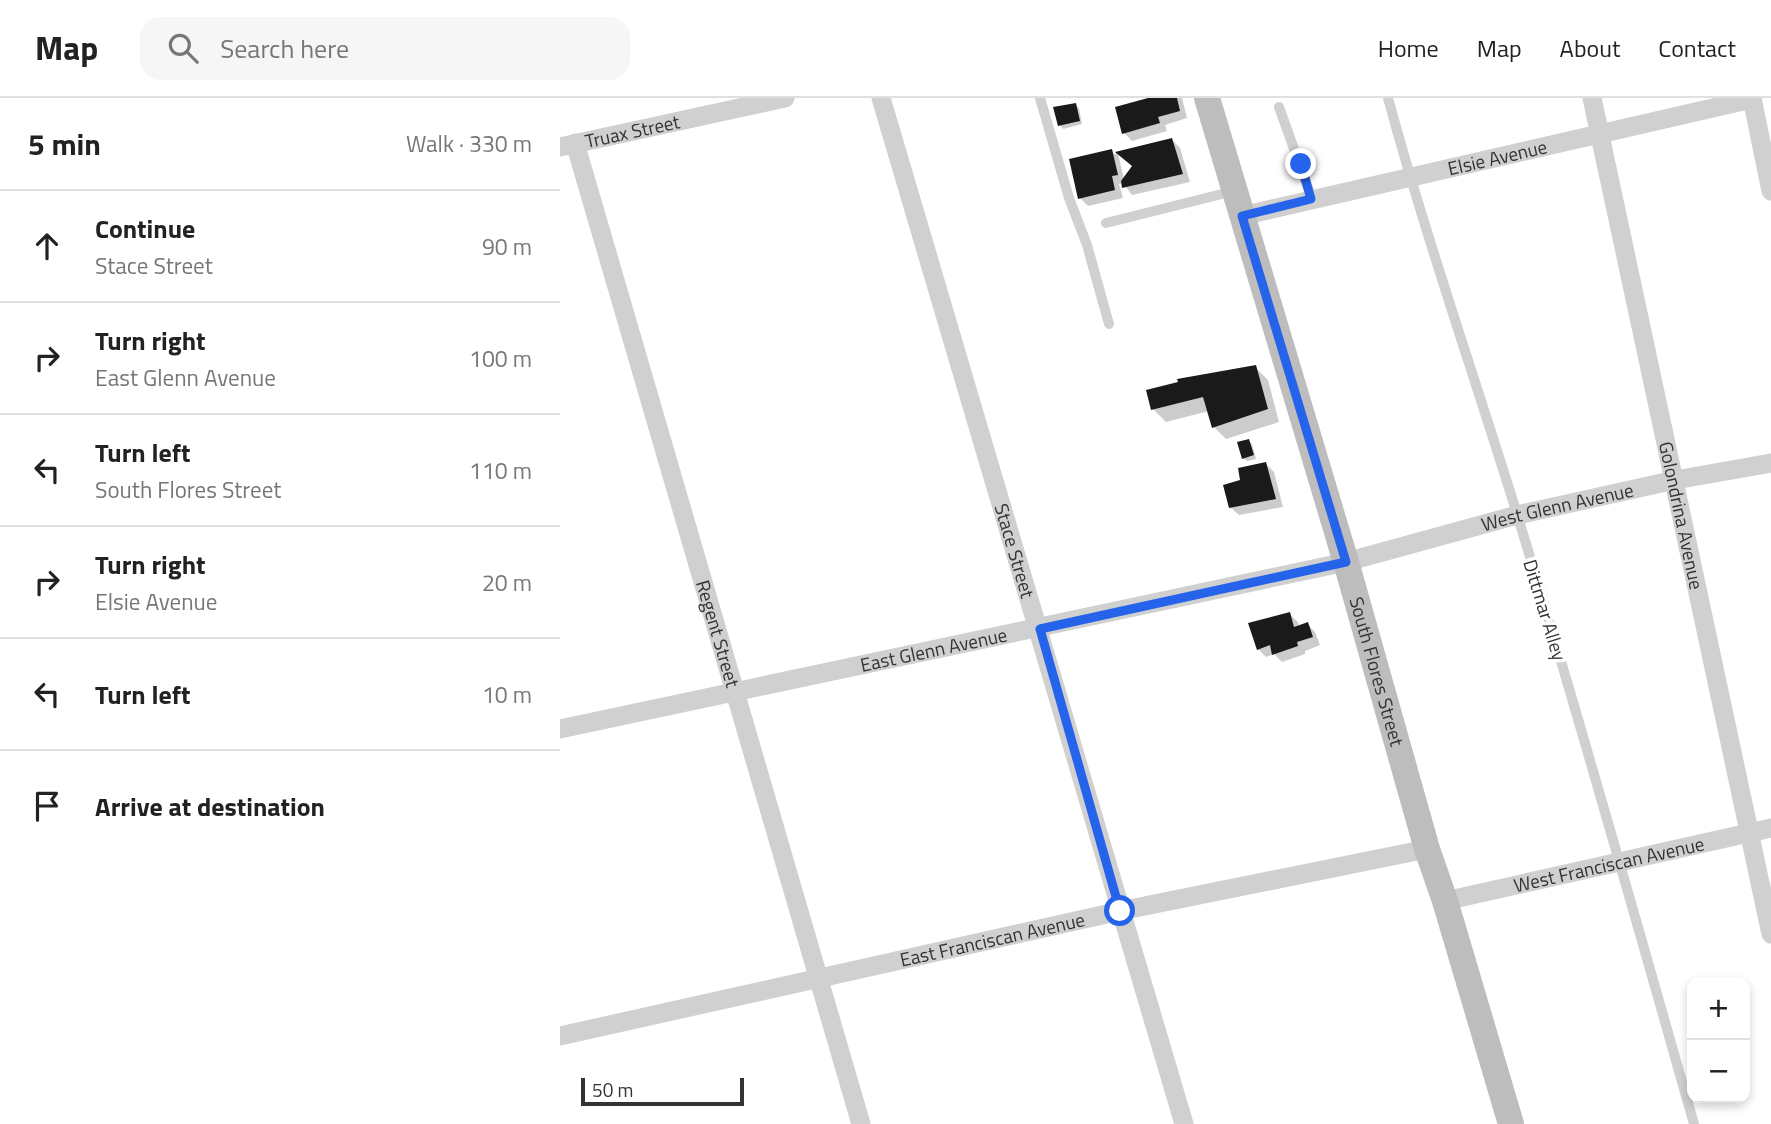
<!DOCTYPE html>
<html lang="en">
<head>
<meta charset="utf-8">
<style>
	:root { --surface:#fff; --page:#f6f6f6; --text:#222; --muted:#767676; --line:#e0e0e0 }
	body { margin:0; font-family:"Titillium Web",sans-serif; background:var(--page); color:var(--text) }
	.controls { position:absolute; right:21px; bottom:21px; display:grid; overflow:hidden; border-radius:14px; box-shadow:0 4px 10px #0003 }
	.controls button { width:63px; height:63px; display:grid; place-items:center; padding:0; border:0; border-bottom:2px solid var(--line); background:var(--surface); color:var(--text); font:35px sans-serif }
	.scale { position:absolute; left:21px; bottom:18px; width:163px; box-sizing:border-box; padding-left:7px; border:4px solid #333; border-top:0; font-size:19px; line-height:24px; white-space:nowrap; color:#333; -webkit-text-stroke:5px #fff; paint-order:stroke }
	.stop { position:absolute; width:21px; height:21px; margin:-16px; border:5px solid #2563eb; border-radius:50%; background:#fff }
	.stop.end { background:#2563eb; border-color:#fff; box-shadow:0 2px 7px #0008 }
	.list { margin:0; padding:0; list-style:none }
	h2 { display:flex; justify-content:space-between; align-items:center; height:91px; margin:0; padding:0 28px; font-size:30px }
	h2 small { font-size:23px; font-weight:400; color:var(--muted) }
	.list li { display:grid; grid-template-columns:46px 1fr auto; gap:21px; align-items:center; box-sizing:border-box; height:112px; padding:0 28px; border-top:2px solid var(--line) }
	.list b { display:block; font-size:26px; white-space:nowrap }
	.list p { margin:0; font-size:23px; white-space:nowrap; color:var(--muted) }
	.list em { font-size:23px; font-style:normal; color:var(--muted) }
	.icon { flex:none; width:38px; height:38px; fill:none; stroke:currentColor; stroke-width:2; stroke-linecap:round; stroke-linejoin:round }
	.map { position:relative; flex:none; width:1211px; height:1026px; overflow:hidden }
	header { display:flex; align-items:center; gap:42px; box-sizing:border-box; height:98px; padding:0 35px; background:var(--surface); border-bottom:2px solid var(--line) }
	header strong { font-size:33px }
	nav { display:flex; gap:38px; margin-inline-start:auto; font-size:24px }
	.search { width:490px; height:63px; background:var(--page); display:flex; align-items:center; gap:18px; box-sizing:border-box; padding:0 24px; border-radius:21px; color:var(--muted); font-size:26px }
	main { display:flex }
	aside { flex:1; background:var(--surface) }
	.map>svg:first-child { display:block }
</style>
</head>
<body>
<header>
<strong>Map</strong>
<div class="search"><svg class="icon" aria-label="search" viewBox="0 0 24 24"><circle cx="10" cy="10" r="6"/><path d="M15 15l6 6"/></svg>Search here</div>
<nav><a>Home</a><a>Map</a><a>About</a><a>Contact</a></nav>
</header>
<main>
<aside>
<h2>5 min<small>Walk · 330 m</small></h2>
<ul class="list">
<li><svg class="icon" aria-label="ahead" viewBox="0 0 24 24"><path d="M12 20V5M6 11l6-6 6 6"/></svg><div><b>Continue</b><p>Stace Street</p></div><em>90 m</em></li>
<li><svg class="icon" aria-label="right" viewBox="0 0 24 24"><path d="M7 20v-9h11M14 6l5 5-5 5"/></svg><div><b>Turn right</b><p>East Glenn Avenue</p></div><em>100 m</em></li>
<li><svg class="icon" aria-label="left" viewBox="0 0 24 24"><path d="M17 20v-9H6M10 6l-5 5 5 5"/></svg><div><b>Turn left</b><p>South Flores Street</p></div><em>110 m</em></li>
<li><svg class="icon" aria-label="right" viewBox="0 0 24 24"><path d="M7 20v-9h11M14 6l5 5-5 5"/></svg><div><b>Turn right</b><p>Elsie Avenue</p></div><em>20 m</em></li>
<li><svg class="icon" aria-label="left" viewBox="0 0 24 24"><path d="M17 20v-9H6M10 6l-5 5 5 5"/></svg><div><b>Turn left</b></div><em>10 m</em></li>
<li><svg class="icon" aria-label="arrive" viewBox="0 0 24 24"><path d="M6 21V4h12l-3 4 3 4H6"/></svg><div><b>Arrive at destination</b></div></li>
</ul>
</aside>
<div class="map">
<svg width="1211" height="1026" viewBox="0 0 1211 1026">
	<rect width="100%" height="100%" fill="#fff"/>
	<path fill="#0003" d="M591,0H622L627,20L605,27L607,33L572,43L564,35Z
		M515,7L519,10L522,26L503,31L500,27Z
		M612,42L620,50L630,84L572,97L563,85L559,86L563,100L528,108L520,100L551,53L554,56L558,55L564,81Z
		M695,269L708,282L719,324L666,341L654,329L649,313L606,324L593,311Z
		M688,343L692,346L696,361L687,363L683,360Z
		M706,366L714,374L723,409L679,417L670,409L682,383Z
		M729,516L738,524L739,529L747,526L755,534L760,547L745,553V556L722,564L714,556L706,559L698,551Z"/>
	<path fill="#1a1a1a" d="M588,0H617L620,13L598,19L600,25L562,36L555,9Z
		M516,5L520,23L498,28L493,9Z
		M612,40L623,76L562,90L561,83L572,68L555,54Z
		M552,51L558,77L552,78L555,92L518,101L509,61Z
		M696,267L708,311L652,330L643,299L591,312L586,292L618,284L617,281Z
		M689,341L694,357L682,361L677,344Z
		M706,364L716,401L669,410L663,387L680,382L678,370Z
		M730,514L734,529L748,524L753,539L737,544L738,548L712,557L710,547L697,552L688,525Z"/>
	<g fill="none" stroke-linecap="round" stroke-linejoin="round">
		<path stroke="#d0d0d0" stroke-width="10" d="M480,0L509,100L527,147L549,226
			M828,0C866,140 914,277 957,416C1019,619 1076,822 1134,1026
			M719,9L752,101
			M546,125L674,93"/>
		<g stroke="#d0d0d0" stroke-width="19">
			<path id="s1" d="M321,0L624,1026"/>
			<path id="s2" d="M1032,0L1211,836"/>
			<path d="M1192,0L1211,93"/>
			<path id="s3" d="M15,45L301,1026"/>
			<path id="s4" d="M0,49L225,0"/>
			<path id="s5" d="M682,118L1192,1"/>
			<path id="s6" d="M0,631L786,464L957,417L1115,382L1211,365"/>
			<path id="s7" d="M885,803L1211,730"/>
			<path id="s8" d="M0,938L560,813L867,751"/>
		</g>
		<path stroke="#bdbdbd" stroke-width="26" id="s9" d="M647,0L786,464L867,751L885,803L951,1026"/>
	</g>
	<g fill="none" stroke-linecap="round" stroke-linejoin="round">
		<path stroke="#2563eb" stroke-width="9" d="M560,813L480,531L786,464L682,118L751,101L741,66"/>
	</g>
	<g text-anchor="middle" stroke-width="7" stroke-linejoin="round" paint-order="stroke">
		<g font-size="19" fill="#333" stroke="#fff">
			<text dy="7" stroke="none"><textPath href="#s4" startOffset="74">Truax Street</textPath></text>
			<text dy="7" stroke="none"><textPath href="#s5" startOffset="262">Elsie Avenue</textPath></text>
			<text dy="7" stroke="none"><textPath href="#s6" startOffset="1022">West Glenn Avenue</textPath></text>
			<text dy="7" stroke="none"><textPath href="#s2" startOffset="427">Golondrina Avenue</textPath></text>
			<text dy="7" stroke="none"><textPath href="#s1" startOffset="472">Stace Street</textPath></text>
			<text transform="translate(985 512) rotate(73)" y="7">Dittmar Alley</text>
			<text dy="7" stroke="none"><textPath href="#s3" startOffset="511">Regent Street</textPath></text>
			<text dy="7" stroke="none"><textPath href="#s6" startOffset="382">East Glenn Avenue</textPath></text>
			<text dy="7" stroke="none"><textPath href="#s9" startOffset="598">South Flores Street</textPath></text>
			<text dy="7" stroke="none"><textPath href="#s7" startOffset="168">West Franciscan Avenue</textPath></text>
			<text dy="7" stroke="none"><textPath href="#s8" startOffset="443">East Franciscan Avenue</textPath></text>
		</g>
	</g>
</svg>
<div class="controls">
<button>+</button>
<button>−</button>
</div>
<div class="scale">50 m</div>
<div class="stop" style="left:560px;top:813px"></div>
<div class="stop end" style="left:741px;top:66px"></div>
</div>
</main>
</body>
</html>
